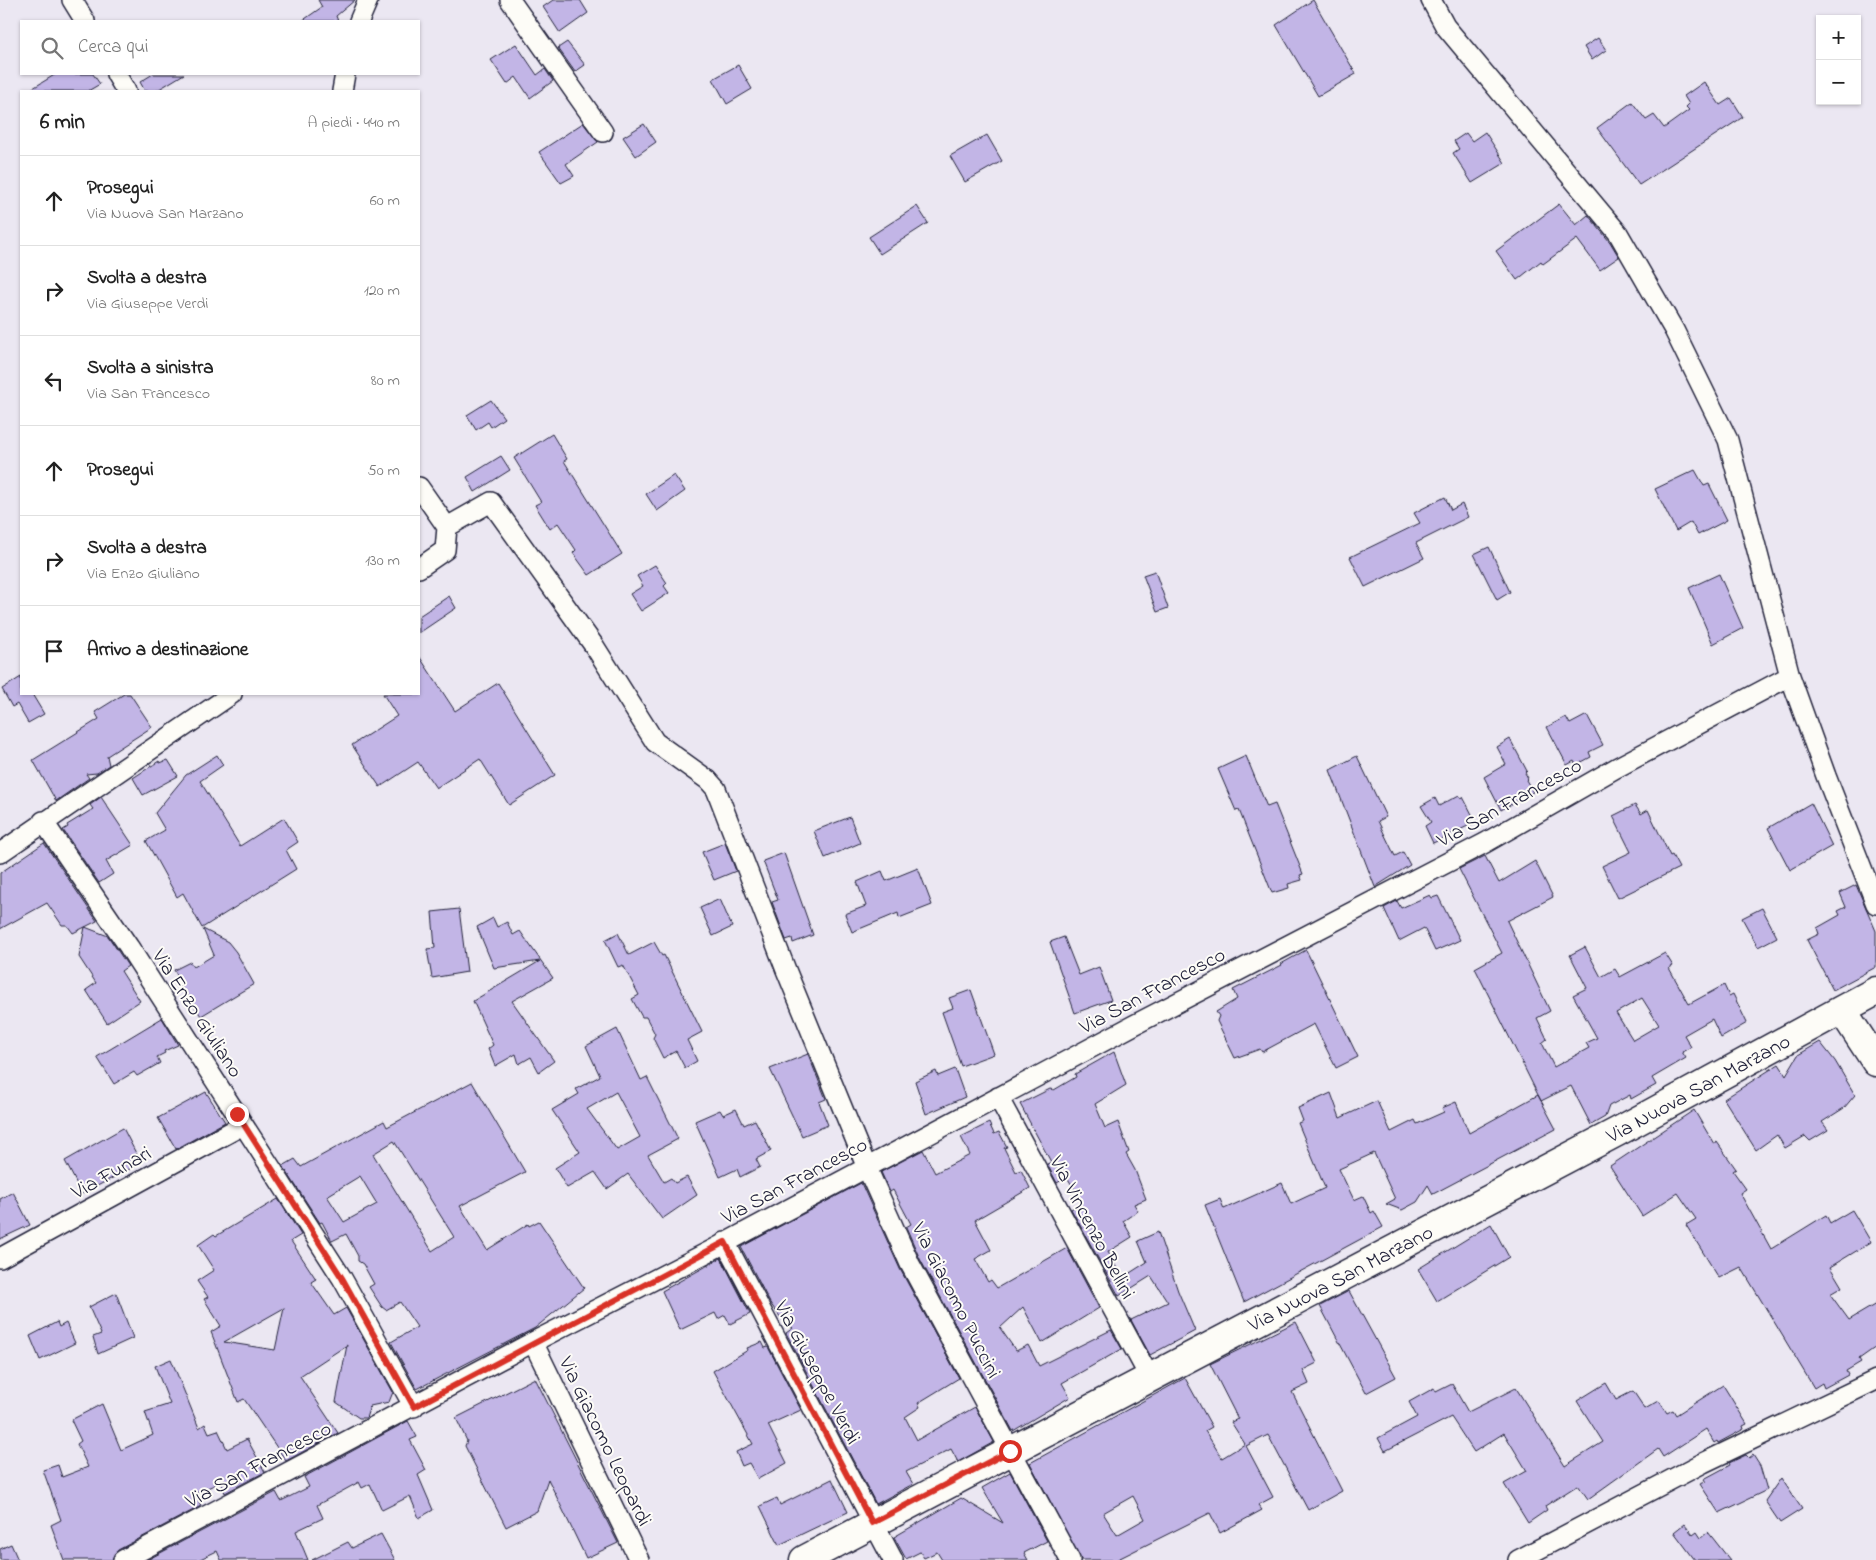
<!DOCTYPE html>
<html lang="it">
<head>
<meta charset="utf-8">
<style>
	:root { --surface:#fff; --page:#f6f6f6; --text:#222; --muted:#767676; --line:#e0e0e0 }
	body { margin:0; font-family:"Indie Flower",sans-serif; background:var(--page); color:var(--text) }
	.controls { position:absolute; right:15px; top:15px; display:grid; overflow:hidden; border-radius:0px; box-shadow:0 1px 4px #0004 }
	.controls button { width:45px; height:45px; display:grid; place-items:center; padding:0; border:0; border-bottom:1px solid var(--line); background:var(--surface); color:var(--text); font:25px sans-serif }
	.stop { position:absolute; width:15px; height:15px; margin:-11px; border:4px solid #d93025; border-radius:50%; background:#fff }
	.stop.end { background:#d93025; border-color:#fff; box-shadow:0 1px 5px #0008 }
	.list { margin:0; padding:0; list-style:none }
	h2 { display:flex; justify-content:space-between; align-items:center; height:65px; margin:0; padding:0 20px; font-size:21px }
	h2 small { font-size:16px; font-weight:400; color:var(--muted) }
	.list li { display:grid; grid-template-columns:32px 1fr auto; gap:15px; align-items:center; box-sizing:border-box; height:90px; padding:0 20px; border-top:1px solid var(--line) }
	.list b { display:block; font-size:19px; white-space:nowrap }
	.list p { margin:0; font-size:16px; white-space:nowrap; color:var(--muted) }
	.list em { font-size:16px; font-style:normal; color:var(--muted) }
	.icon { flex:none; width:28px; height:28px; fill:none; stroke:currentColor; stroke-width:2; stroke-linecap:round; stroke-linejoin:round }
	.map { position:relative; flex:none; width:1876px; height:1560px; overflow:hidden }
	.search { position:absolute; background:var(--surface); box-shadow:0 1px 4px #0004; left:20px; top:20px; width:400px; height:55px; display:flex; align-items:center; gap:12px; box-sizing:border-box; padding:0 18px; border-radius:0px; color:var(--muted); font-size:19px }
	.panel { position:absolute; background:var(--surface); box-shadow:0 1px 4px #0004; left:20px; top:90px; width:400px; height:605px; border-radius:0px }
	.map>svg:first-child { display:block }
</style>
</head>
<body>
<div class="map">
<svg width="1876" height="1560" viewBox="0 0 1876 1560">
	<rect width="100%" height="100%" fill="#ebe7f2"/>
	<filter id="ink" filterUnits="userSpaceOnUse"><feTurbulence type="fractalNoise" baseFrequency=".02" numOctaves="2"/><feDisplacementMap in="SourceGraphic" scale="10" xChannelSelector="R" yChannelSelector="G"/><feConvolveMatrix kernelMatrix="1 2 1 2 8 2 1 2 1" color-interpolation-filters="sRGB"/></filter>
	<g filter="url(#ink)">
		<path fill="#c2b5e6" stroke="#22223b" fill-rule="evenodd" d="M318,0H355L336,16L338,21H302L322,7Z
			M553,0H580L588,13L560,33L543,7Z
			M1313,0L1356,74L1318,96L1276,25Z
			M1598,38L1606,50L1592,60L1584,47Z
			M567,42L585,65L575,72L558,48Z
			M516,44L537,75L545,69L553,81L530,98L516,77L507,84L491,60Z
			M738,65L752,89L727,104L713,79Z
			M56,74H93L100,84L88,91H28Z
			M153,74H184L156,91H145L140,82Z
			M1704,82L1720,105L1731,98L1743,117L1639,185L1597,128L1632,102L1646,120L1654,115L1664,128L1689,110L1686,107L1689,104L1684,96Z
			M583,123L598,142L566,164L574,176L561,183L539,152Z
			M644,124L656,142L636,156L623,137Z
			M1485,132L1505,163L1472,183L1453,153L1459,149L1454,141L1466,133L1472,141Z
			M987,135L1002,161L965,182L950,156Z
			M1559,204L1576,225L1588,215L1610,242L1619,257L1600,270L1577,239L1543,264L1541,261L1517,280L1496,251Z
			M917,206L928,223L880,254L869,237Z
			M491,400L504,418L491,427L488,422L476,430L467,415Z
			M552,434L567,459L564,461L622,554L589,575L573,553L576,550L558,523L550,529L535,505L541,502L514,458Z
			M501,456L510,470L475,492L467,477Z
			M1695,470L1704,486L1709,484L1727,520L1698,535L1691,522L1676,531L1655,489Z
			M674,475L685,491L657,511L646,494Z
			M1445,497L1451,510L1462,504L1468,517L1416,543L1424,558L1365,587L1350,557L1420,523L1414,513Z
			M1489,547L1510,592L1497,600L1474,554Z
			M655,565L667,583L664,586L669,593L641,611L630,594L643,586L637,576Z
			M1155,571L1168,608L1157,612L1143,575Z
			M1719,574L1743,628L1713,644L1689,588Z
			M449,596L456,608L419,633V616Z
			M419,656L455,711L498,683L555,775L509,805L480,759L436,788L418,762L380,787L352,745L397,716L383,694H419Z
			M21,677V694H32L44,714L28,723L17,704L12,707L2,689Z
			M124,694H130L152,727L107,756L109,765L97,773L86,774L89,778L56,801L33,760L99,719L95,712Z
			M1587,715L1603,745L1589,752L1591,757L1576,765L1574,761L1567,765L1547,727L1566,717L1570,724Z
			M1510,739L1527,771L1525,773L1528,778L1526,780L1533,792L1501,810L1484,777L1506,764L1497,747Z
			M217,755L223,765L200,781L240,846L284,818L298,842L286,850L296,869L202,928L183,893L177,897L146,841L165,830L155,813L186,775Z
			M1246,756L1267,807L1275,804L1303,874L1300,875L1302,880L1288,884L1289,888L1272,893L1239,810L1236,811L1218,769Z
			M1357,756L1386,817L1378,821L1395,856L1403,852L1410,865L1375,887L1330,770Z
			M168,760L178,776L143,795L133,778L159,761L160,763Z
			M1459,795L1461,798L1463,797L1476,822L1433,843L1425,826L1431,822L1421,806L1435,798L1439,806Z
			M101,797L133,845L106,861L113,874L99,883L63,830L68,827L67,825L93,809L90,805Z
			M1811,803L1832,846L1790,870L1768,828Z
			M1635,805L1641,814L1648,810L1670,856L1672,855L1679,868L1618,898L1602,866L1631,852L1613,816Z
			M850,817L860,843L825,858L814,831Z
			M44,843L97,921L73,933L67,925H62L47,903L0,929V873Z
			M725,843L736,871L714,880L702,852Z
			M784,853L813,935L793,943L792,938L786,940L772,902L778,900L763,861Z
			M1485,856L1499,883L1535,861L1553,897L1507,921L1550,1011L1537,1018L1547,1039L1542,1043L1554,1067L1589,1048L1586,1043L1597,1038L1573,995L1587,988L1570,955L1585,947L1601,977L1615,969L1620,977L1665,953L1673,966L1669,968L1689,1004L1724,985L1729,996L1733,994L1747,1023L1721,1038L1712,1019L1684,1035L1691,1047L1682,1052L1686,1058L1652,1078L1656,1085L1631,1099L1630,1095L1609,1106L1605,1117L1591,1125L1571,1086L1541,1101L1475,968L1502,953L1459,869ZM1642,998L1659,1025L1633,1040L1616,1013Z
			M918,868L932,905L899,918L898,913L852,932L845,914L866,906L857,882L882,871L886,881Z
			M1856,885L1876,931V967L1833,990L1807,940L1819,934L1817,928L1840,915L1838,911L1846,907L1840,893Z
			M1430,895L1432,898L1438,896L1460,940L1435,951L1424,928L1399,941L1384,908L1397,901L1401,908Z
			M720,899L732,927L713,936L700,908Z
			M1762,908L1777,937L1758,947L1742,918Z
			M459,909L467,972L432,978L427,949L435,948L432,912Z
			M493,918L497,927L507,922L513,935L520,931L553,978L512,1001L554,1061L539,1072L531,1057L519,1064L516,1054L495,1066L488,1049L493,1045L473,1001L540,961L494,968L477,927Z
			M85,927L108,936L128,966L121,971L140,1001L107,1023L86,990L96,983L79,957Z
			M203,929L228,942L236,952L254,984L201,1016L180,985L182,984L174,970L190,962L194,967L214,955Z
			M618,933L629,955L654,942L662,956L664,955L702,1032L687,1040L697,1061L685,1068L676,1051L663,1058L653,1038L655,1034L646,1017H642L632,999L639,995L623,965L618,967L605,940Z
			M1064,937L1079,975L1099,967L1111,1000L1075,1013L1050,942Z
			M1306,950L1358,1057L1336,1068L1314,1024L1262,1052L1260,1049L1235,1058L1217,1021L1219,1016L1216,1012L1237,999L1233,990L1282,965L1281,964Z
			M971,990L994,1054L961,1066L942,1012L953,1008L949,998Z
			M162,1018L178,1045L164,1051L165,1053L157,1057L160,1063L137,1076L134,1072L114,1084L97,1057Z
			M617,1029L641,1080L647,1077L678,1139L648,1155L664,1182L671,1178L675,1183L687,1177L697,1195L662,1219L628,1174L607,1189L595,1172L567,1188L555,1168L580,1152L552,1110L579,1094L576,1089L600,1076L586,1046ZM616,1092L640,1137L617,1150L587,1109Z
			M1820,1042L1835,1061L1855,1095L1844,1108L1822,1122L1828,1130L1810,1141L1805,1136L1785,1148L1777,1135L1756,1150L1724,1099L1779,1064L1786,1075L1798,1055Z
			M1114,1052L1126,1085L1095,1104L1105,1128L1118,1122L1129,1152L1126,1154L1135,1170L1146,1199L1134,1204L1138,1211L1123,1221L1132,1237L1108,1252L1122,1278L1147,1262L1138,1241L1158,1232L1178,1291L1195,1331L1150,1355L1131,1320L1168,1302L1151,1276L1119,1296L1071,1209L1082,1202L1067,1177L1057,1183L1047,1164L1051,1162L1020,1104L1050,1089L1054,1090L1076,1077L1075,1074Z
			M808,1054L826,1099L819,1102L828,1125L802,1136L770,1069Z
			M955,1069L965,1097L926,1114L915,1081L936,1071L938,1076Z
			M472,1082L525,1172L460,1206L487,1250L528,1224L529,1226L539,1221L584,1288L535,1328L417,1389L391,1342L417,1327L400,1302L386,1310L382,1307L369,1287L374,1284L363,1264L358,1261V1256L346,1234L332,1241L322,1222L320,1223L283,1166L295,1159L301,1167L384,1121L387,1127ZM394,1141L454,1237L432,1251L373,1154ZM360,1176L377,1204L344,1222L327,1196Z
			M206,1092L225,1122L176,1149L158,1118Z
			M1331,1093L1340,1118L1377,1101L1391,1132L1415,1120L1417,1124L1444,1112L1442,1108L1456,1102L1469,1133L1538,1095L1556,1129L1433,1194L1428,1185L1417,1202L1402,1210L1386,1204L1395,1199L1374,1153L1339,1169L1354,1200L1363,1196L1371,1213L1374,1211L1383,1227L1244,1302L1205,1205L1220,1199L1224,1209L1282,1183L1291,1204L1325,1188L1298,1123L1303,1121L1298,1108Z
			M736,1109L744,1125L755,1120L771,1151L756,1159L760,1167L740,1177L737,1169L720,1177L695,1121L720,1110L723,1115Z
			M1694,1110L1714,1144L1717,1142L1736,1169L1733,1171L1746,1189L1740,1193L1771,1249L1826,1215L1830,1223L1852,1210L1871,1242L1830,1267L1842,1287L1830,1294L1849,1320L1876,1304V1347L1859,1359L1861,1362L1846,1371L1848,1375L1824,1388L1822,1383L1814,1388L1741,1267L1719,1278L1686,1225L1696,1219L1678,1193L1642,1216L1610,1166Z
			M989,1123L994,1134L999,1132L1007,1147L1004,1148L1016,1172L1021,1170L1030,1188L975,1220L991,1250L975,1259L988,1282L991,1280L997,1288L1067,1248L1099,1308L1042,1343L1023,1307L1000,1328L1016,1351L1028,1345L1039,1366L1111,1330L1122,1349L1062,1383L1070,1397L1013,1431L920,1259L906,1227L911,1224L893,1190L890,1192L881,1172L923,1150L935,1173L970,1155L961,1137Z
			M123,1128L141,1163L82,1194L65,1161Z
			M861,1183L900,1269L959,1378L918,1403L920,1407L905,1417L917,1440L975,1407L994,1442L958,1462L951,1449L906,1472L913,1484L876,1504L786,1333L793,1328L781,1318L770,1303L741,1247Z
			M13,1192L30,1225L0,1239V1199Z
			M278,1199L301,1235L291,1241L316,1279L311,1282L334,1315L346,1308L393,1392L389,1402L370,1406L366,1418H359L336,1402L347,1345L300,1376L338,1433L286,1461L244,1399L238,1402L211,1332L221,1326L204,1299L208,1297L197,1281L214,1270L198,1245L214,1234L216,1236ZM284,1308L275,1350L224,1342Z
			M1491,1224L1509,1257L1437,1301L1418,1269Z
			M721,1258L750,1314L730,1324L725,1315L718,1319L715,1313L680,1330L662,1291Z
			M1349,1291L1396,1377L1366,1393L1320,1306Z
			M116,1293L133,1338L98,1354L93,1337L101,1334L89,1307Z
			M57,1322L59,1327L66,1323L75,1343L40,1360L30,1336Z
			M1296,1322L1317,1363L1303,1370L1309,1384L1292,1392L1342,1491L1308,1510L1268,1435L1246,1446L1273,1497L1258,1505L1262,1510L1220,1533L1210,1513L1116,1560H1081L1030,1463L1185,1378L1212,1427L1205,1431L1222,1458L1245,1444L1231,1422L1238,1419L1210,1364ZM1133,1496L1145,1519L1117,1535L1103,1513Z
			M762,1342L765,1348L768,1347L801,1410L768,1425L787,1463L758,1479L749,1463L742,1466L736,1452L753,1444L713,1371L748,1350L747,1348Z
			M171,1359L199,1428L205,1424L209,1433L218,1430L227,1449L247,1439L265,1472L225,1493L221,1482L196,1493L201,1506L118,1550L112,1560H64L51,1525L61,1520L43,1470L58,1465L62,1477L88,1467L77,1444L81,1441L71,1420L102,1404L121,1450L153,1435L145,1412L170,1404L155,1366Z
			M535,1378L618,1543L586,1558L548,1479L537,1511L506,1527L465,1446L467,1441L456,1418Z
			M1606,1383L1616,1400L1633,1391L1645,1409L1659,1401L1667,1413L1673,1410L1676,1415L1723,1385L1747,1424L1743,1426L1744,1429L1718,1443L1717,1441L1714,1443L1706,1429L1663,1457L1658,1449L1588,1499L1578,1485L1545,1506L1547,1510L1528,1523L1504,1484L1527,1471L1504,1433L1474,1452L1451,1417L1385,1451L1378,1438L1417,1417L1409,1402L1434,1388L1436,1392L1452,1384L1468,1412L1516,1388L1565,1466L1603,1442L1577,1401Z
			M408,1421L417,1437L410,1440L426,1470L418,1475L433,1510L419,1518L410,1496L382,1510L370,1484L362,1488L359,1482L317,1505L323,1518L296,1531L308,1560H221L217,1551L198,1560H147L276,1492L281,1501L309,1487L304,1477Z
			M1746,1455L1749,1458L1753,1455L1760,1466L1767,1490L1719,1513L1700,1484L1706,1482L1704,1479L1730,1465L1729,1463Z
			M1010,1472L1047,1541L1024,1553L1028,1560H942L937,1552L924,1558L920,1552L906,1559L894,1537L961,1498L1003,1523L982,1488Z
			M1781,1478L1802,1509L1780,1523L1765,1501Z
			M832,1479L848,1512L779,1545L760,1506L777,1498L780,1505Z
			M1684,1524L1693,1535L1697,1532L1701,1538L1708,1532L1730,1560H1695L1674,1532Z
			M381,1534L395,1560H312L348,1542L352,1548Z
			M11,1544L18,1560H0V1549Z"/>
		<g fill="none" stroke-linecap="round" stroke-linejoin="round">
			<g stroke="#22223b" stroke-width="22">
				<path id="street" d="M72,0L85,21
					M510,0L603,132
					M1431,0L1445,26L1618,233L1674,330L1728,440L1790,676L1826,776L1876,904
					M359,21L368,0
					M116,74L126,91
					M342,91L345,74
					M419,487L447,527L445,550L419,568
					M447,527L491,502L595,647L655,742L708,780L716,789L786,970L867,1168L910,1264L1070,1560
					M43,821L129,947L342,1278L414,1407
					M0,853L232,694
					M998,1097L1150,1378
					M725,1242L893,1560
					M0,1258L243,1125
					M533,1342L639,1560
					M123,1560L533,1342L712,1250L1134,1025L1485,843L1616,768L1790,676
					M1518,1560L1703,1463L1876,1380"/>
			</g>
			<g stroke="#22223b" stroke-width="31">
				<g id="secondary">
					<path d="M1842,1010L1876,1062"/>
					<path id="s1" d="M804,1560L1617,1132L1876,991"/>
				</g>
			</g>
			<use href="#street" stroke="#fdfcf7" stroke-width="19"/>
			<use href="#secondary" stroke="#fdfcf7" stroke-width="28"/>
		</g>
	</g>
	<g fill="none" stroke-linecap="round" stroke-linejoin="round" filter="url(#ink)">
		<path stroke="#d93025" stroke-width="6" d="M237,1114L342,1278L414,1407L725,1242L872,1523L1010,1451"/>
	</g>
	<g text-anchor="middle" stroke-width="4" stroke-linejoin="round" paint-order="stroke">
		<g font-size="21" fill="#22223b" stroke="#fdfcf7">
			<text transform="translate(1509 802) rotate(-29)" y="7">Via San Francesco</text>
			<text transform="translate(1152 990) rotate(-28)" y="7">Via San Francesco</text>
			<text transform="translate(198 1013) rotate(57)" y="7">Via Enzo Giuliano</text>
			<text dy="7" stroke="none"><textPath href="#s1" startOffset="1011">Via Nuova San Marzano</textPath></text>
			<text transform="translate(111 1172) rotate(-29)" y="7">Via Funari</text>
			<text transform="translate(794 1180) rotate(-28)" y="7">Via San Francesco</text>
			<text transform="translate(1093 1227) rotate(62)" y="7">Via Vincenzo Bellini</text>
			<text dy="7" stroke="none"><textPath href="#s1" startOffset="606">Via Nuova San Marzano</textPath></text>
			<text transform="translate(957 1300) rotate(63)" y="7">Via Giacomo Puccini</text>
			<text transform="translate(818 1372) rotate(62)" y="7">Via Giuseppe Verdi</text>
			<text transform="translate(606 1441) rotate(64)" y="7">Via Giacomo Leopardi</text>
			<text transform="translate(258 1464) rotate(-28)" y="7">Via San Francesco</text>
		</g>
	</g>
</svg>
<div class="controls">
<button>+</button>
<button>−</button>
</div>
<div class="stop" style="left:1010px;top:1451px"></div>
<div class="stop end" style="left:237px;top:1114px"></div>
<div class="search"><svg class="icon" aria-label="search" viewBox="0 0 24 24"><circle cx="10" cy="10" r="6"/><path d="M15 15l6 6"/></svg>Cerca qui</div>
<section class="panel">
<h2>6 min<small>A piedi · 440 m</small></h2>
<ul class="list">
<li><svg class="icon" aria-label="ahead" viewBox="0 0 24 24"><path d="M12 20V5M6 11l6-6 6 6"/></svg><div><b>Prosegui</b><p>Via Nuova San Marzano</p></div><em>60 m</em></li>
<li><svg class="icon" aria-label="right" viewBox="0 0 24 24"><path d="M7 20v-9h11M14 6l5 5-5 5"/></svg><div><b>Svolta a destra</b><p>Via Giuseppe Verdi</p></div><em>120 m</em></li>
<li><svg class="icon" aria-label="left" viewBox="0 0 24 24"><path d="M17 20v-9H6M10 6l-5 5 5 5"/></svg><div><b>Svolta a sinistra</b><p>Via San Francesco</p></div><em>80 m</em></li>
<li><svg class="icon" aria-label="ahead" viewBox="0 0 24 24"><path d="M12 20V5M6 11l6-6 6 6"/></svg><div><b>Prosegui</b></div><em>50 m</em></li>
<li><svg class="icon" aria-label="right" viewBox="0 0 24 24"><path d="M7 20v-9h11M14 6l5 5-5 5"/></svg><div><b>Svolta a destra</b><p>Via Enzo Giuliano</p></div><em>130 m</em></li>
<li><svg class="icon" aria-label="arrive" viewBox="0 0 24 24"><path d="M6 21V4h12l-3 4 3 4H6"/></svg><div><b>Arrivo a destinazione</b></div></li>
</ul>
</section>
</div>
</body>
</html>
